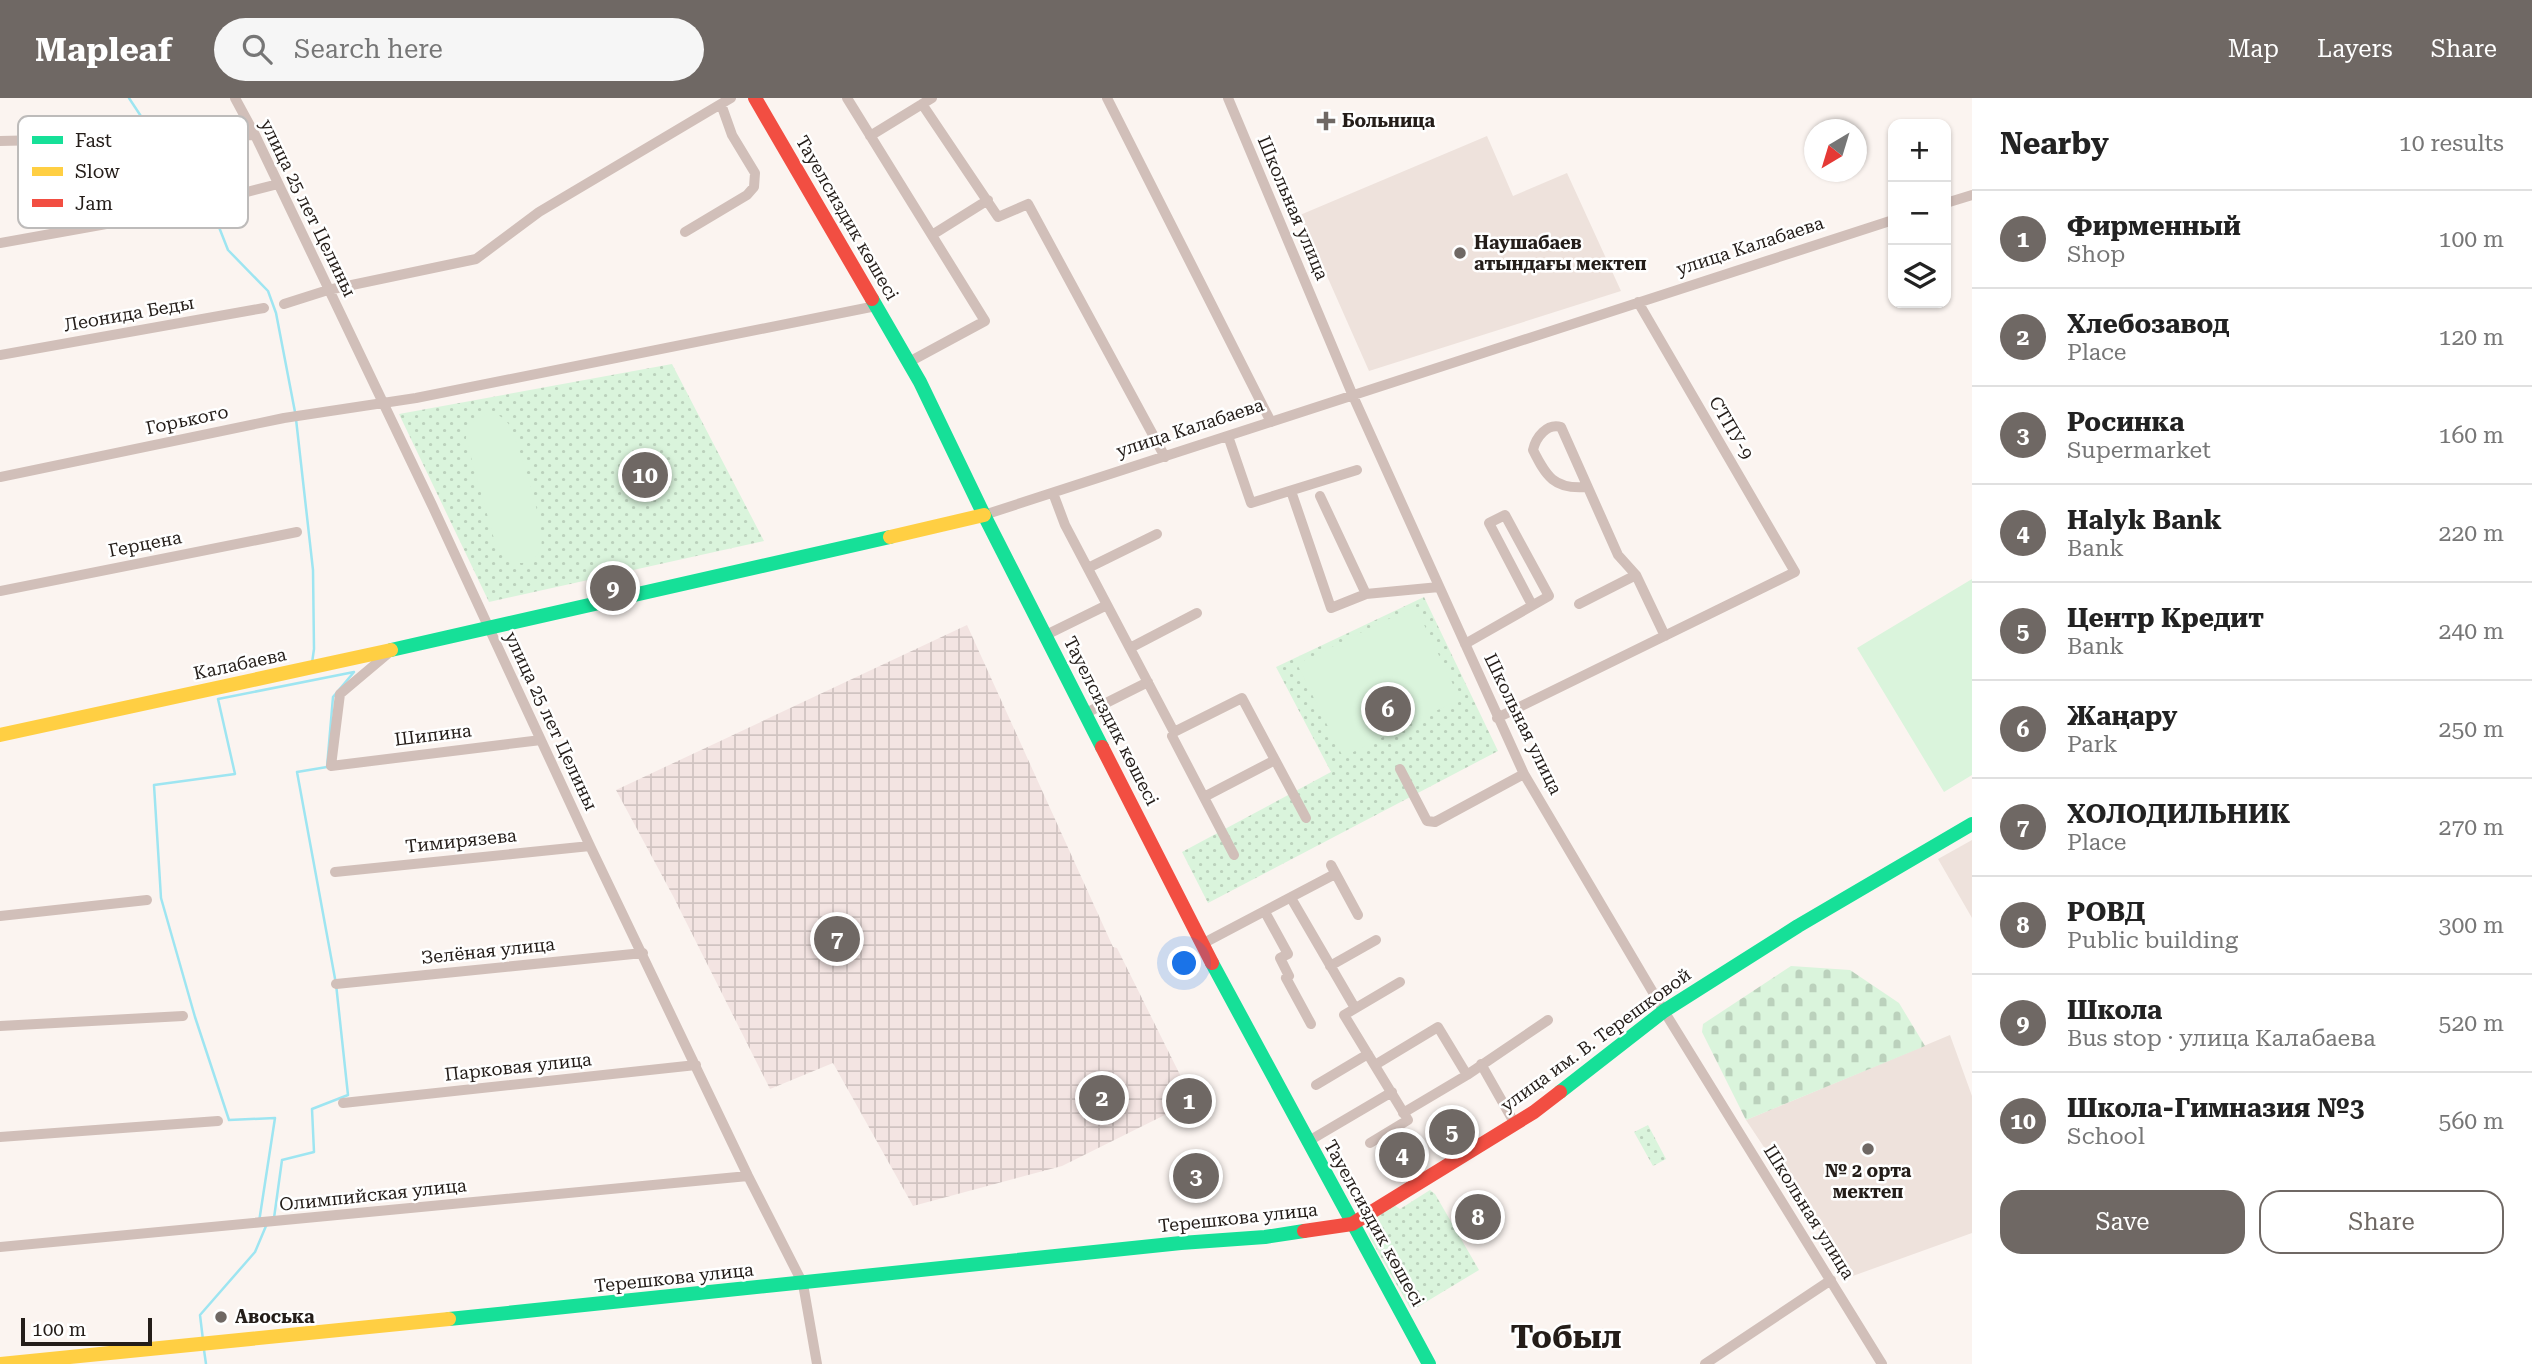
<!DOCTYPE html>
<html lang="en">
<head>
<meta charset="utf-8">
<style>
	:root { --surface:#fff; --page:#f6f6f6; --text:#222; --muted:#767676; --line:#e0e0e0; --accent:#6f6864 }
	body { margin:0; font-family:"Roboto Serif",serif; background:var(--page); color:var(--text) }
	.controls { position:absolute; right:21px; top:21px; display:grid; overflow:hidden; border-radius:14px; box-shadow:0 2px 5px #0004 }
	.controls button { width:63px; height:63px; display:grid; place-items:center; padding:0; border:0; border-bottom:2px solid var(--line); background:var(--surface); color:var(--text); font:35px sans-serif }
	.compass { position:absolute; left:1804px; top:21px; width:63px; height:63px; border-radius:50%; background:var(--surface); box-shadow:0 2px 5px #0004; rotate:218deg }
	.scale { position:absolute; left:21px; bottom:18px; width:131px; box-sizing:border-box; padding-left:7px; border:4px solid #241d19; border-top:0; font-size:19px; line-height:24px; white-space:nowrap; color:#241d19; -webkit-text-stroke:5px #fff; paint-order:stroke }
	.you { position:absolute; left:1185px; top:866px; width:24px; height:24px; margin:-18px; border:5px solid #fff; border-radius:50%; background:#1a73e8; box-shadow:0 0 0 10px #1a73e833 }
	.badge { display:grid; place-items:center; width:46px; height:46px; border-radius:50%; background:var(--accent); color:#fff; font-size:23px; font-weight:700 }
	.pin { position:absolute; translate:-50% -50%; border:4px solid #fff; box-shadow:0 2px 7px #0006 }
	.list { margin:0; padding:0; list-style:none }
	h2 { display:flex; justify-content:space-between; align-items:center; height:91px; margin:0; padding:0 28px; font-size:30px }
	h2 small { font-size:23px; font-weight:400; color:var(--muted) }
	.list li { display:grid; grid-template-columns:46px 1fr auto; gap:21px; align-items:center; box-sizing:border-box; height:98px; padding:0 28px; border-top:2px solid var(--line) }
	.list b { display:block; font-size:26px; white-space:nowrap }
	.list p { margin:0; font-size:23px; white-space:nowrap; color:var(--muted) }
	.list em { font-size:23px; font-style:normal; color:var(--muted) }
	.actions { display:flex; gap:14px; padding:21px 28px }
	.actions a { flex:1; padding:16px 0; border:2px solid var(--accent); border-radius:21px; text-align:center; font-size:24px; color:var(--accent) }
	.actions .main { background:var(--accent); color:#fff }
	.icon { flex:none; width:38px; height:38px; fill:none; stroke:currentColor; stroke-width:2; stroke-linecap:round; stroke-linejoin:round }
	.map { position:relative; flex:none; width:1972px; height:1266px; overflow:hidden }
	header { display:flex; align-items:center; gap:42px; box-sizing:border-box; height:98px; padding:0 35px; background:var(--accent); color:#fff }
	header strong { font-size:33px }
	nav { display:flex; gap:38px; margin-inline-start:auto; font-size:24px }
	.search { width:490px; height:63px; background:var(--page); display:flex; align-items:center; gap:18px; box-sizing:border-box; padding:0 24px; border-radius:38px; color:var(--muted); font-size:26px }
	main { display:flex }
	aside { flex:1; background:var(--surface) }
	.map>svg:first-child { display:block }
</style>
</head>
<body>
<header>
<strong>Mapleaf</strong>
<div class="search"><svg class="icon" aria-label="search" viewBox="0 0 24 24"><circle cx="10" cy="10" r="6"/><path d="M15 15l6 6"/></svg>Search here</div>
<nav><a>Map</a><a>Layers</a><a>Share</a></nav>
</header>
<main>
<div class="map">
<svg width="1972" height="1266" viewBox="0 0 1972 1266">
	<defs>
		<pattern id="industrial-grid" width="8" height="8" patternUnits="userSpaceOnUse" patternTransform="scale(1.75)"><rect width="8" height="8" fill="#f3e4e2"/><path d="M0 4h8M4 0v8" fill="none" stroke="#d0c3c1"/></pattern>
		<pattern id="green-dots" width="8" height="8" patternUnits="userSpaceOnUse" patternTransform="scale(1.75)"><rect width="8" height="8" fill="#daf4dc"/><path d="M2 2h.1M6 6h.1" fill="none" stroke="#bbd1bc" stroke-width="1.8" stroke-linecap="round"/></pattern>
		<pattern id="cemetery-stones" width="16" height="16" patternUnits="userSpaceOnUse" patternTransform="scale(1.75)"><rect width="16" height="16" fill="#daf4dc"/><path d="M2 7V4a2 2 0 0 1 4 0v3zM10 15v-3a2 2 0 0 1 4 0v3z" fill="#bbd1bc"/></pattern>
	</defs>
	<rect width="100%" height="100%" fill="#fbf4f0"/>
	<path fill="#eee2dc" d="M1487,38L1513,98L1567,75L1621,193L1369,273L1300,117Z
		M1972,742V820L1938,761Z
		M1950,937L1972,998V1135L1850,1179L1746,1022Z"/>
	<path fill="url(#industrial-grid)" d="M967,527L1113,849L1117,850L1193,1003L1062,1068L913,1108L833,965L770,991L673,798L616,692Z"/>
	<path fill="url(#green-dots)" d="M672,266L764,443L489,504L399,316Z
		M1424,499L1498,653L1208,805L1182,754L1331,674L1276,569Z
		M1648,1027L1666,1061L1653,1068L1634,1034Z
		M1430,1092L1435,1096L1479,1172L1416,1210H1410L1370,1140C1366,1121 1380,1116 1394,1107L1400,1111Z"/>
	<path fill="url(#cemetery-stones)" d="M1791,868L1850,872L1899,905L1925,948L1746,1022L1702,934L1703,926Z"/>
	<path fill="#daf4dc" d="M489,316C501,316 507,322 512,332C520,354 546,429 541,449C539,458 531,464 522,465C509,466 502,458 496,448L466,341C467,325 474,320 489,316Z
		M1972,481V677L1944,694L1857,550Z
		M1415,508L1460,601L1343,659L1297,566Z"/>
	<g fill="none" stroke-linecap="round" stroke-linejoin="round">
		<path stroke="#9ee5f1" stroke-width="2.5" d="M129,0L152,35
			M158,44L202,103
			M206,108L215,119L228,152L268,193L276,215L295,314
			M296,321L313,472L314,551L312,565
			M354,574L333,599L327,669L297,674L336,886L348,997L312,1011L314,1054L282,1062L274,1120L259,1124L275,1020L229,1022L195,919L161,800L154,687L235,676L218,601Z
			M203,1242L200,1217L255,1154L266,1128
			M204,1252L206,1266"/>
		<path stroke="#d1bfb9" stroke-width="10" d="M235,0L255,37L432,407L590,748L748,1078L803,1186L817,1266
			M847,0L985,223L909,264
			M1107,0L1271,324
			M1228,0L1353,298L1524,676L1664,913L1882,1266
			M922,6L998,119L1028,106L1165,359
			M870,38L932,0
			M0,43L255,37
			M1946,105L1972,97
			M685,134L747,97L754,89L755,75L732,37L721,6
			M932,137L988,102
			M0,145L162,116L278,86
			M284,206L328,192L476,161L539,114L731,0
			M0,257L264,210
			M1228,338L1251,405L1357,372
			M0,379L284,320L416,300L876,208
			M1587,389C1554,392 1546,378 1533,352C1536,339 1547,325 1561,329L1618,457L1636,477L1665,538
			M1291,393L1331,510L1366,496L1439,489
			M1053,395L1065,427L1174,634L1172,638L1234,757
			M1320,398L1366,496
			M984,417L1893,122
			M1088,470L1157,436
			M0,493L297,434
			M1579,506L1636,477
			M1046,537L1107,507
			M1465,546L1549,498L1505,417L1489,425L1532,507
			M1130,550L1197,515
			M391,553L340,596L331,668L541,642
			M1086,615L1148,584
			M1497,620L1795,474L1638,204
			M1174,634L1242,600L1306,720
			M1400,671L1427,723L1435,724L1524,676
			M1204,699L1275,662
			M1331,767L1358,817
			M335,774L590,748
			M1291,800L1355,910
			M1265,814L1288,856L1280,860L1289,878L1286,880L1311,926
			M0,818L147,802
			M1202,846L1335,776
			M1330,868L1376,842
			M336,886L643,855
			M0,928L183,918
			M1481,966L1515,1026
			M1375,967L1438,929L1467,977
			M1316,987L1368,956
			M343,1005L696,967
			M1403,1015L1467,977L1548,922
			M0,1039L218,1023
			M1307,1044L1392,994
			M1370,1045L1408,1022L1344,917L1400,884
			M0,1149L748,1078
			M1705,1266L1831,1182"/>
		<path stroke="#16e098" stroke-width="14" d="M872,201L920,284L984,417L1102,649
			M391,552L890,439
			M1212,865L1429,1266
			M1560,994L1664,913L1798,828L1972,726
			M449,1221L1181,1145L1265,1139L1304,1133"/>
		<path stroke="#ffcf43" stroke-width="14" d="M890,439L984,417
			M0,637L391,552
			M0,1266L449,1221"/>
		<path stroke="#f24e42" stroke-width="14" d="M755,0L872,201
			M1102,649L1212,865
			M1304,1133L1352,1126L1534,1014L1560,994"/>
	</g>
	<g fill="#6f6864" stroke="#fff" stroke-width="2.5">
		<path d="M1322.5 12.5h7v7h7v7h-7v7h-7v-7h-7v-7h7z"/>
		<circle cx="1460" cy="155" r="7"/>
		<circle cx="1868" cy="1051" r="7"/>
		<circle cx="221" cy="1219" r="7"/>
	</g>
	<g text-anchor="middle" stroke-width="5" stroke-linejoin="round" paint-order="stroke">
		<g font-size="18" font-weight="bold" fill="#241d19" stroke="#fff" text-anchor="start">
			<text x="1342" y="29">Больница</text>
			<text x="1474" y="151">Наушабаев<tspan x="1474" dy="21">атындағы мектеп</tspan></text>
			<text x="1868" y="1079" text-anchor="middle">№ 2 орта<tspan x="1868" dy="21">мектеп</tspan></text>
			<text x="235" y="1225">Авоська</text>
		</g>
		<g font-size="18" fill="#241d19" stroke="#fff">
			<text transform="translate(308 110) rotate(64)" y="6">улица 25 лет Целины</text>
			<text transform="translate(1293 110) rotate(67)" y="6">Школьная улица</text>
			<text transform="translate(847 120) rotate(60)" y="6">Тауелсиздик көшесі</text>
			<text transform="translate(1750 148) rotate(-18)" y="6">улица Калабаева</text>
			<text transform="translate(129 216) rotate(-10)" y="6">Леонида Беды</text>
			<text transform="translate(187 322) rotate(-12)" y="6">Горького</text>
			<text transform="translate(1190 330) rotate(-18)" y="6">улица Калабаева</text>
			<text transform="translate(1731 330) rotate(60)" y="6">СТПУ-9</text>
			<text transform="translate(145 446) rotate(-11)" y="6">Герцена</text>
			<text transform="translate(240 566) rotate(-12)" y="6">Калабаева</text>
			<text transform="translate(551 623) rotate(65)" y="6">улица 25 лет Целины</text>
			<text transform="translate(1111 623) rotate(63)" y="6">Тауелсиздик көшесі</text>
			<text transform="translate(1523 626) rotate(64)" y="6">Школьная улица</text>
			<text transform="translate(433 637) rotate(-7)" y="6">Шипина</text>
			<text transform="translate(461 743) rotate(-6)" y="6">Тимирязева</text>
			<text transform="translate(488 853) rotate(-6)" y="6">Зелёная улица</text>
			<text transform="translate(1596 942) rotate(-36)" y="6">улица им. В. Терешковой</text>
			<text transform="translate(518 969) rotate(-6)" y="6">Парковая улица</text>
			<text transform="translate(373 1097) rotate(-6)" y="6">Олимпийская улица</text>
			<text transform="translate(1809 1114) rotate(58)" y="6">Школьная улица</text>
			<text transform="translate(1238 1120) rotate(-6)" y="6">Терешкова улица</text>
			<text transform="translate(1374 1125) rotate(61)" y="6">Тауелсиздик көшесі</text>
			<text transform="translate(674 1180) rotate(-6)" y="6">Терешкова улица</text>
		</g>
		<g font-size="32" font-weight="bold" fill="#241d19" stroke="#fff">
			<text x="1566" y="1250">Тобыл</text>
		</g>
	</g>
	<rect x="18" y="18" width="230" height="112" rx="10" fill="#fff" stroke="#bdbbba" stroke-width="2"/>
	<rect x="32" y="38" width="31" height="8" fill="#16e098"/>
	<rect x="32" y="69" width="31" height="9" fill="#ffcf43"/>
	<rect x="32" y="101" width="31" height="8" fill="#f24e42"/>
	<g font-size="19" fill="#241d19">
		<text x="75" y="49">Fast</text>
		<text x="75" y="80">Slow</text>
		<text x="75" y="112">Jam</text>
	</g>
</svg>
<div class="controls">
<button>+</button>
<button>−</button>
<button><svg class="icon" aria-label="layers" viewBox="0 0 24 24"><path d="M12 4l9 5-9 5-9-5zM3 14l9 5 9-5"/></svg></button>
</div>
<svg class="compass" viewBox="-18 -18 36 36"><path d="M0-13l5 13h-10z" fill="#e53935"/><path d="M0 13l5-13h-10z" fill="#767676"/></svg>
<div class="scale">100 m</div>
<div class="you"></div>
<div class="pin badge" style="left:1189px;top:1003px">1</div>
<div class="pin badge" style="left:1102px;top:1000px">2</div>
<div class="pin badge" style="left:1196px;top:1078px">3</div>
<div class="pin badge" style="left:1402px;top:1057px">4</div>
<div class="pin badge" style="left:1452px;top:1034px">5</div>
<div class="pin badge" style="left:1388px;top:611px">6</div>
<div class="pin badge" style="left:837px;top:841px">7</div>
<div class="pin badge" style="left:1478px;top:1119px">8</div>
<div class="pin badge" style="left:613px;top:490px">9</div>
<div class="pin badge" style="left:645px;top:377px">10</div>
</div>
<aside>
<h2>Nearby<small>10 results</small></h2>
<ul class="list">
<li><span class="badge">1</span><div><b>Фирменный</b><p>Shop</p></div><em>100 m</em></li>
<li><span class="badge">2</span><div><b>Хлебозавод</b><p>Place</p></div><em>120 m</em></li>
<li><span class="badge">3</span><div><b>Росинка</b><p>Supermarket</p></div><em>160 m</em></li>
<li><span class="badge">4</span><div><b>Halyk Bank</b><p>Bank</p></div><em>220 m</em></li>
<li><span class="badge">5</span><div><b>Центр Кредит</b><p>Bank</p></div><em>240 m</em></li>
<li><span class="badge">6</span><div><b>Жаңару</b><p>Park</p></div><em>250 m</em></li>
<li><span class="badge">7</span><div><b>ХОЛОДИЛЬНИК</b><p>Place</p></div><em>270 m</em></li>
<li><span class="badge">8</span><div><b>РОВД</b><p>Public building</p></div><em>300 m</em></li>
<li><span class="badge">9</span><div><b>Школа</b><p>Bus stop · улица Калабаева</p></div><em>520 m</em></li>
<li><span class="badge">10</span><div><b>Школа-Гимназия №3</b><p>School</p></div><em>560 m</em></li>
</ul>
<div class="actions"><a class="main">Save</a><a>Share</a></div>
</aside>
</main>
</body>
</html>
